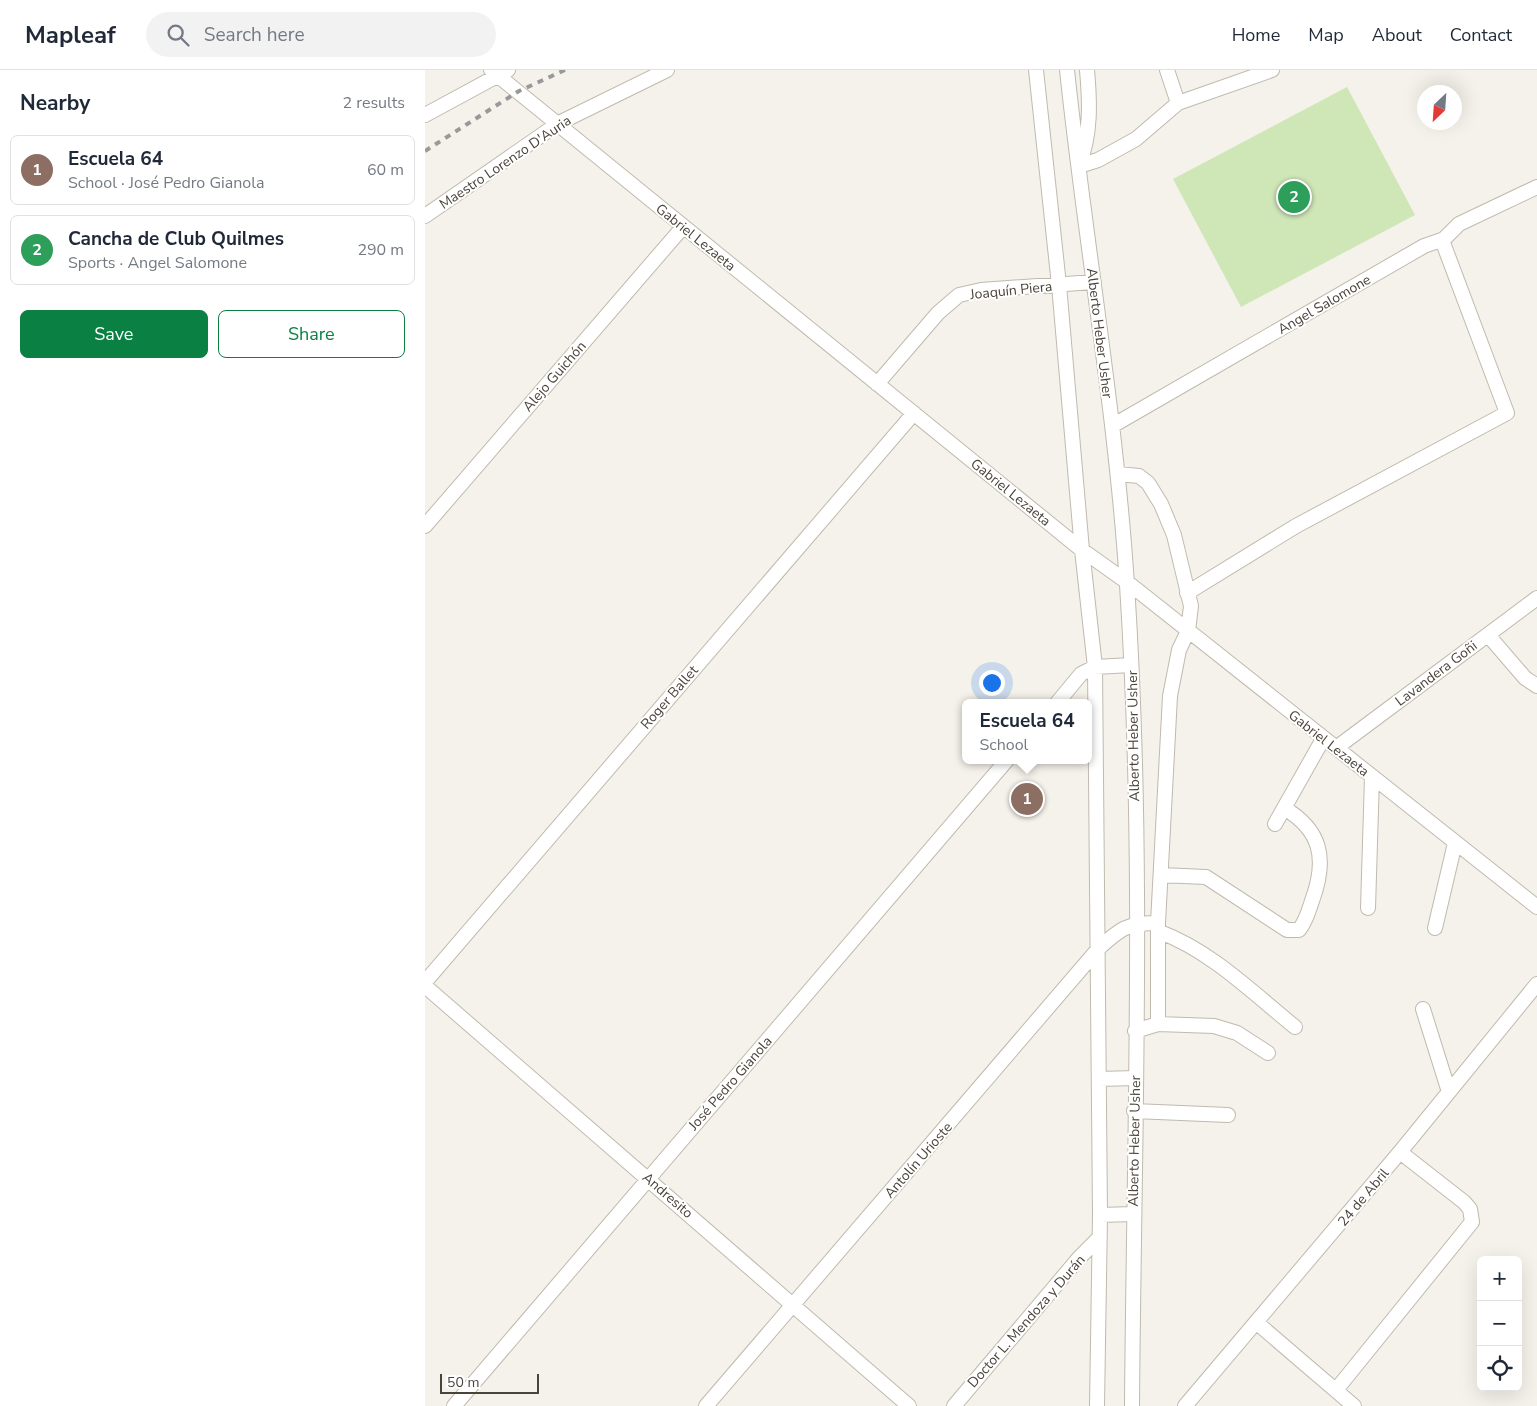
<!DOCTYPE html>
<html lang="en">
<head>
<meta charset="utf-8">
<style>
	:root { --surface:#fff; --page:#f2f2f3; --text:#1f2937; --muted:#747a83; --line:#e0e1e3; --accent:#0b8043 }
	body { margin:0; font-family:"Nunito Sans",sans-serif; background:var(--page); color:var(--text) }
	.controls { position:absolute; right:15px; bottom:15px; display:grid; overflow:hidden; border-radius:8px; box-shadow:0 5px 20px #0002 }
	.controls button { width:45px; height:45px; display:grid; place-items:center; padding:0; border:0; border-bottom:1px solid var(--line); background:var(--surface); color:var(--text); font:25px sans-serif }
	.compass { position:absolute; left:992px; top:15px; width:45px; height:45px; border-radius:50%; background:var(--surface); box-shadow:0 5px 20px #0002; rotate:205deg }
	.scale { position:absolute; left:15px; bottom:12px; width:99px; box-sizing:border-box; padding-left:5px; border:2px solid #494339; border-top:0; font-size:14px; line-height:18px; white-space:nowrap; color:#494339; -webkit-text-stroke:4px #fff; paint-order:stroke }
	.you { position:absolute; left:566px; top:612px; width:18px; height:18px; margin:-12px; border:4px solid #fff; border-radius:50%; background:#1a73e8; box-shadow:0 0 0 8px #1a73e833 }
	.badge { display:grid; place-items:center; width:32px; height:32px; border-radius:50%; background:var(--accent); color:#fff; font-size:16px; font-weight:700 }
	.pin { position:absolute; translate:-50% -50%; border:2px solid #fff; box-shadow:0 1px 5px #0006 }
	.popup { position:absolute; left:537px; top:629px; width:130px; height:65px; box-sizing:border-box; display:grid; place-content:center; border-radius:8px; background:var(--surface); filter:drop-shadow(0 1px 4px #0005); font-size:16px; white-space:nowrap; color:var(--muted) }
	.popup b { font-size:19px; color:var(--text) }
	.popup::after { content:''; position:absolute; left:50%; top:100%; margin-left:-10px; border:10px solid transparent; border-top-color:var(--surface) }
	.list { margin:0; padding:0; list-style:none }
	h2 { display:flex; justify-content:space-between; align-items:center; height:65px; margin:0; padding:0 20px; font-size:21px }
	h2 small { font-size:16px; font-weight:400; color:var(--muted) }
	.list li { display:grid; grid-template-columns:32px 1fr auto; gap:15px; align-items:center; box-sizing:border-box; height:70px; margin:0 10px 10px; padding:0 10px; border:1px solid var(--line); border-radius:8px }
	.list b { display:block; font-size:19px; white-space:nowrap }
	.list p { margin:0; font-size:16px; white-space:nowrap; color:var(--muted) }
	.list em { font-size:16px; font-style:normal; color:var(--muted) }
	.actions { display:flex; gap:10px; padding:15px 20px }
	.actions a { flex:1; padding:11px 0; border:1px solid var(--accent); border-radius:8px; text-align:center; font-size:18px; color:var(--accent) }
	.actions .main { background:var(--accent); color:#fff }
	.icon { flex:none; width:28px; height:28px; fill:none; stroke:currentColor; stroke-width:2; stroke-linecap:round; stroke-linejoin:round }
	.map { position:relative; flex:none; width:1112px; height:1336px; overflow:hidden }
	header { display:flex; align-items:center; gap:30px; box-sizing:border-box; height:70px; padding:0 25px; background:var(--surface); border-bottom:1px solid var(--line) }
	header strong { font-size:24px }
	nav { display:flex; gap:28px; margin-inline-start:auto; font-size:18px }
	.search { width:350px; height:45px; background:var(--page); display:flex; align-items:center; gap:12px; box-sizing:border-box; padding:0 18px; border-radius:28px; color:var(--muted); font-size:19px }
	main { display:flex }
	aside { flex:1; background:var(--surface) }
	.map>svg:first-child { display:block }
</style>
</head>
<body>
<header>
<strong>Mapleaf</strong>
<div class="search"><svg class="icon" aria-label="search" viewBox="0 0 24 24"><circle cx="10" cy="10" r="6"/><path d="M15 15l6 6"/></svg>Search here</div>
<nav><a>Home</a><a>Map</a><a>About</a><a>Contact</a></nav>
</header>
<main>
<aside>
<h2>Nearby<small>2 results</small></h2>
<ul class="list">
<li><span class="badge" style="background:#8d6e63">1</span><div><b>Escuela 64</b><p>School · José Pedro Gianola</p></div><em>60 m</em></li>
<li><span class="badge" style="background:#2e9e5b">2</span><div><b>Cancha de Club Quilmes</b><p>Sports · Angel Salomone</p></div><em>290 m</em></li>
</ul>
<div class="actions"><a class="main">Save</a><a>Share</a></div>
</aside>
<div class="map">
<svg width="1112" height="1336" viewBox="0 0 1112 1336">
	<rect width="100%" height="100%" fill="#f5f2eb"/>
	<path fill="#cfe6b7" d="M922,17L990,145L816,237L748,109Z"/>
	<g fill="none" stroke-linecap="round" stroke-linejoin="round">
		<g stroke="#c0baae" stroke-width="16">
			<path id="minor" d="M66,0L657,480L702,512L1112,837
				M611,0L634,215L657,480L670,597L675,1145L672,1336
				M642,0C660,172 691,342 702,515C720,788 709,1063 707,1336
				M742,0L753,33
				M0,45L83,0
				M654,95C666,64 665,33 662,0
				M654,96L673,90L711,69L753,33L847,0
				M0,146L134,53L242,0
				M452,314L513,243L534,225L556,220L669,212
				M687,356L999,176L1019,169L1034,154L1112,117
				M693,404L714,406L723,413L736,434L749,465L766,536L763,561L754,580L745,626L733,853V954L710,961
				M0,456L258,157
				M762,523L871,456L1082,343L1017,170
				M1063,565L1100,608L1112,616
				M632,633L656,604L670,597L706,595
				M911,678L1112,528
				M850,754L898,669
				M736,805L781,807L862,860H874C882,850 884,839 888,828C902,788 896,760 859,738
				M943,838L947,707
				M1010,858L1030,773
				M735,862C786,881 828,923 870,957
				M0,912L489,343
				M0,916L484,1336
				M998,939L1024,1022
				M733,954L789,956L812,963L843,983
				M674,1009L710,1008
				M709,1041L803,1045
				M675,1145L708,1144
				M832,1253L929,1336
				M911,1320L1047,1152L1045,1139L1039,1132L975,1082
				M29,1336L582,690
				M281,1336L674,878C696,858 703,853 733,853
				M529,1336L654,1188L675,1167
				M760,1336L975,1082L1112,914"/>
		</g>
		<use href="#minor" stroke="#fff" stroke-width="14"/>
		<path stroke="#999" stroke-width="4" stroke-dasharray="6 6" stroke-linecap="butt" d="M0,81L94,21L140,0"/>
	</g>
	<g text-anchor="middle" stroke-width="4" stroke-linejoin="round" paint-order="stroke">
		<g font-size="14" fill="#494339" stroke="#fff">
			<text transform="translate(80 92) rotate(-34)" y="5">Maestro Lorenzo D'Auria</text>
			<text transform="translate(271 167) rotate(39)" y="5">Gabriel Lezaeta</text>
			<text transform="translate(586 220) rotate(-6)" y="5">Joaquín Piera</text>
			<text transform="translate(899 234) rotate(-30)" y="5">Angel Salomone</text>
			<text transform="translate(675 263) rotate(83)" y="5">Alberto Heber Usher</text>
			<text transform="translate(129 306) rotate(-49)" y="5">Alejo Guichón</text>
			<text transform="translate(586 422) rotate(39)" y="5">Gabriel Lezaeta</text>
			<text transform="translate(1011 603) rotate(-37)" y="5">Lavandera Goñi</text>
			<text transform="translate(244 627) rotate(-49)" y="5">Roger Ballet</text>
			<text transform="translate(708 666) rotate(-91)" y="5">Alberto Heber Usher</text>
			<text transform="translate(904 673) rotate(38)" y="5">Gabriel Lezaeta</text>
			<text transform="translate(305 1013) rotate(-49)" y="5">José Pedro Gianola</text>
			<text transform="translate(709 1071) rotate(-89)" y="5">Alberto Heber Usher</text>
			<text transform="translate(493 1090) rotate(-49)" y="5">Antolín Urioste</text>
			<text transform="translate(243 1125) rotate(41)" y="5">Andresito</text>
			<text transform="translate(938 1127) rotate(-50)" y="5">24 de Abril</text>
			<text transform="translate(601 1251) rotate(-49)" y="5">Doctor L. Mendoza y Durán</text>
		</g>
	</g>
</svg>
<div class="controls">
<button>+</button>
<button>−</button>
<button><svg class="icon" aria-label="locate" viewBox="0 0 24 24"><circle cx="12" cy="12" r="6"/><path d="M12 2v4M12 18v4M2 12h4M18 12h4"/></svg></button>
</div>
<svg class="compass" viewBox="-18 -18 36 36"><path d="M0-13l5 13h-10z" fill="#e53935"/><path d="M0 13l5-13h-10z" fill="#747a83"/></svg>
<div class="scale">50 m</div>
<div class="you"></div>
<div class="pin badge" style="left:602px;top:729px;background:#8d6e63">1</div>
<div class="popup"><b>Escuela 64</b>School</div>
<div class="pin badge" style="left:869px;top:127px;background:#2e9e5b">2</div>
</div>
</main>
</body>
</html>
